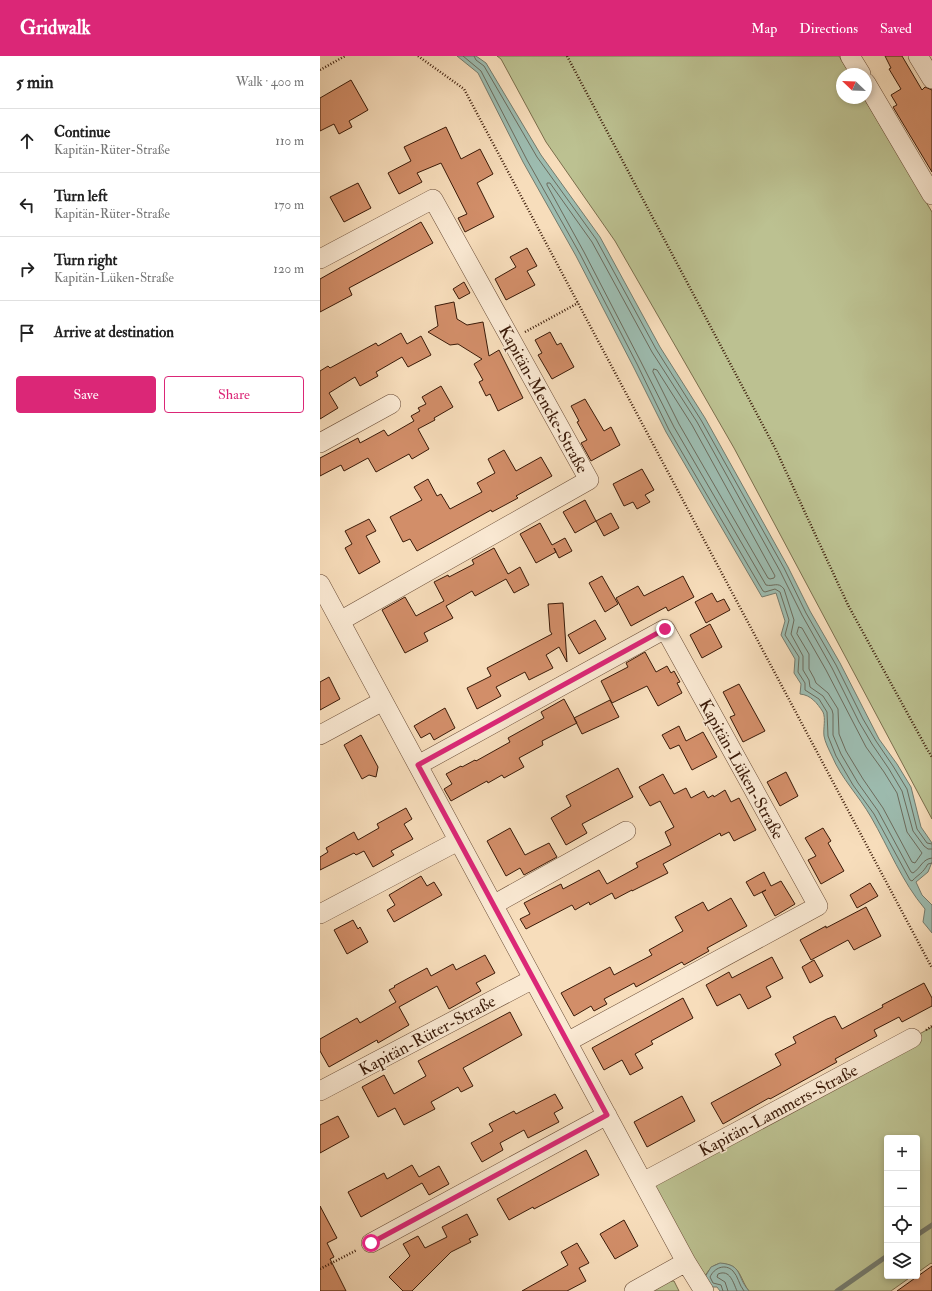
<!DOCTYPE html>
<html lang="en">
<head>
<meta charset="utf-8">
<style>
	:root { --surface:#fff; --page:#f6f6f6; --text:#222; --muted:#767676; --line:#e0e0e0; --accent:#db2777 }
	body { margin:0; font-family:"IM FELL Double Pica",serif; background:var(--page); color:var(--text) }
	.controls { position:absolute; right:12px; bottom:12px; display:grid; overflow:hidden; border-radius:4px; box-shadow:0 2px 6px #0003 }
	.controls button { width:36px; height:36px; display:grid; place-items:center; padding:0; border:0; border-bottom:1px solid var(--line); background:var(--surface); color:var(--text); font:20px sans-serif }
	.compass { position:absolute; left:516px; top:12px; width:36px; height:36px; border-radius:50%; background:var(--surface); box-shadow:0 2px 6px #0003; rotate:293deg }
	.stop { position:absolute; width:12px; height:12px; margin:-9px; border:3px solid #db2777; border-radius:50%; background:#fff }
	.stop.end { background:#db2777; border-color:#fff; box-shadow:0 1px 4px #0008 }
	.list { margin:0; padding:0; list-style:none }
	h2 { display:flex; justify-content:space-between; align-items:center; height:52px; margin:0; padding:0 16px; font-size:17px }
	h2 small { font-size:13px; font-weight:400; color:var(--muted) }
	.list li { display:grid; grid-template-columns:26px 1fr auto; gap:12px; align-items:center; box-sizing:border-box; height:64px; padding:0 16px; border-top:1px solid var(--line) }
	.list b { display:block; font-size:15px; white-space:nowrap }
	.list p { margin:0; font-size:13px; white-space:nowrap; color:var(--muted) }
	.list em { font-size:13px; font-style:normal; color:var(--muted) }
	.actions { display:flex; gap:8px; padding:12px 16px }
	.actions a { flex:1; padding:9px 0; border:1px solid var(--accent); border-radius:4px; text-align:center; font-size:14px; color:var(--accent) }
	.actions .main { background:var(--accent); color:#fff }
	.icon { flex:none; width:22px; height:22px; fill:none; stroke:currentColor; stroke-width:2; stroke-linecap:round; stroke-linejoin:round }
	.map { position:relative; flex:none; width:612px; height:1235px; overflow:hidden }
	header { display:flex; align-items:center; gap:24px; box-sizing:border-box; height:56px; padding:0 20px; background:var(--accent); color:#fff }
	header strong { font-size:19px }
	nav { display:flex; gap:22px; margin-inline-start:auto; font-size:14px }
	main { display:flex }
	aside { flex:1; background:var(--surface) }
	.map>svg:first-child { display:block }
</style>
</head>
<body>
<header>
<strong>Gridwalk</strong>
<nav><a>Map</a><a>Directions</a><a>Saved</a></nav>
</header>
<main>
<aside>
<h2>5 min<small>Walk · 400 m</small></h2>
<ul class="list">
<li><svg class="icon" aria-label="ahead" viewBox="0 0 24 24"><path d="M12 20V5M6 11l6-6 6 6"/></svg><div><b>Continue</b><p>Kapitän-Rüter-Straße</p></div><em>110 m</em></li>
<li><svg class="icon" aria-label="left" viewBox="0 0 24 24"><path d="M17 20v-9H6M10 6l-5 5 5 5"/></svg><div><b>Turn left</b><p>Kapitän-Rüter-Straße</p></div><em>170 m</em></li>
<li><svg class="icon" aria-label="right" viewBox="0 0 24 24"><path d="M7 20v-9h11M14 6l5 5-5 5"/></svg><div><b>Turn right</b><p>Kapitän-Lüken-Straße</p></div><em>120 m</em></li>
<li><svg class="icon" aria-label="arrive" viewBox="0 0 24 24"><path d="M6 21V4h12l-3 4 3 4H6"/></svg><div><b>Arrive at destination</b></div></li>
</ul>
<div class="actions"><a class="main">Save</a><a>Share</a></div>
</aside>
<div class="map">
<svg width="612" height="1235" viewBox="0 0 612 1235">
	<rect width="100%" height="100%" fill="#f7ddbb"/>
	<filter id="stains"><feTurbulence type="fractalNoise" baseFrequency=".005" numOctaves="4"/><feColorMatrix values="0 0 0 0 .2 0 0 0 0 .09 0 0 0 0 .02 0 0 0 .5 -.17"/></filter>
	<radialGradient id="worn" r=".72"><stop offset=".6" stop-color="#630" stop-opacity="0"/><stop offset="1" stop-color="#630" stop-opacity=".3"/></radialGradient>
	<path fill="#bcc191" stroke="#7b6e4c" d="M177,0H519L530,18H522V42H544L612,156V763L414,392L295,185L226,86L181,3Z
		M612,971V1208L611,1207L597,1217V1082H567V1220H592L571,1235H429C420,1224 421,1209 404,1208C400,1207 396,1208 392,1211C388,1214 386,1220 382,1223L333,1127L338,1123Z
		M350,1225H354L359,1235H329Z"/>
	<path fill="#9dbcb0" stroke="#757b6d" d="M137,0H156L166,7L221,99L280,181L340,291L385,362L468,511L490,555L520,607L559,683L577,708L591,731L601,771L612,787V806L608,816L596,826L602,839L612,849V877L603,866L605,853C582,826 569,792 551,761C539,740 521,722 512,700C509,694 505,686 504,680C503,672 506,663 503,656C497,647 491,639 480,638L481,628L474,617L475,603L461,579L465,565L456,537L442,541L346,376L313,310L256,200L203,106L158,17Z
		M400,1207C423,1209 416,1220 429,1235H400L397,1231H391L385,1221L391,1211Z"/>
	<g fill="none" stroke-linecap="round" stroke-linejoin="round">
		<path stroke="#6c6b5c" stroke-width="1" d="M143,0L161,15L207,104L260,198L317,308L349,374L443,535L445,536L455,533L460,536L469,564L465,579L479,601L478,616L485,627V634L499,643L507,656L508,680L516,700L533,729L554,758L590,824L592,825C600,817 602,818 608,808L612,807
			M154,0L156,4L164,10L217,101L276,183L336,293L381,364L464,512L486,557L516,609L543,663L556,685L573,710L587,733L597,773L607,787L612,788
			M334,313L337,314L372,369L454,518L455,520L454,522L450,523L448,522L359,368L333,316Z
			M479,571L482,572L506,614L546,691L564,716L577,737L587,776L602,797L595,807L592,806L563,752L543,723L526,695L519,678L518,653L508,637L496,627L494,622L489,613V598L477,578Z
			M612,793H608L604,790L593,775L582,735L569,713L552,688L539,666L512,612L482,559L460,515L377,366L332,296L272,186L230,127H227V129L264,196L321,306L354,371L446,529C453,531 458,525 464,533L474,564L471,578L483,600V614L489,624L490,631L503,640L512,654L513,658V679L521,698L538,727L558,755L591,816L593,817C601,812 602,803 612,802
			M403,1235L401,1229L393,1227L390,1221C394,1212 405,1207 413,1215C418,1220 419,1229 424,1235
			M408,1235L405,1226L397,1221L398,1218C410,1213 413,1226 417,1235"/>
		<path stroke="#757b6d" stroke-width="5" d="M597,1179L612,1169
			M517,1235L567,1200"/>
	</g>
	<path fill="#d28e69" stroke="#3a1a08" d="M565,0H582L602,34L605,31L612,34V116L573,51L577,49L571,39L581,33L569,13L571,12Z
		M31,24L48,54L29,65L32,71L19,78L14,68L0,75V42Z
		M126,71L141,103L160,93L173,118L157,127L174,161L145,176L138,162L147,158L121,107L97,117L102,126L79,138L68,117L91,105L84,91Z
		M38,127L51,152L24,166L10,141Z
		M101,166L113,187L29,232L32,239L0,256V223Z
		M207,192L217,210L207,215L215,229L186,244L175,223L196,211L190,201Z
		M144,226L150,237L139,243L133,233Z
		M134,246L137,263L147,269L163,266L169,300L179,294L203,342L178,355L170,338L166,340L159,326L163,324L154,308L162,303L138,288L130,289L108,276L118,270L115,250Z
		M230,276L237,289L241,287L254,311L232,323L218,299L222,297L215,284Z
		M81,277L87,288L101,280L111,299L88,311L82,301L56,316L58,320L40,330L35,321L9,337L18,352L0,363V315L8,310L10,312L56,287L58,290Z
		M121,330L133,351L114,362L115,364L98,373L109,393L92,403L89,398L56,416L48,402L24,415L21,409L0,420V402L38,382L40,387L64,374L68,380L94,365L91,360L100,355L98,352L106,348L102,341Z
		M265,343L284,375L291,371L300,389L271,405L261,387L267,384L257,366L259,365L251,350Z
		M184,394L196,415L221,401L232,420L196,440L198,442L172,456L171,454L97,495L90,483L83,486L70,461L102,444L94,431L108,423L117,440L121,438L130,453L162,436L157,427L175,417L168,403Z
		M322,413L334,434L325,439L330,446L317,453L313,446L304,450L293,428Z
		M265,444L276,465L255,477L243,456Z
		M291,457L299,472L284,480L276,465Z
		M49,463L56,475L46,480L60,506L39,518L25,492L32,488L25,475Z
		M220,467L232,489L245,482L252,495L239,502L234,492L236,496L216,507L200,478Z
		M174,492L188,518L200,511L209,529L194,537L186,523L155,540L152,535L126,550L133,562L104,577L108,585L85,597L62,554L85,541L96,560L124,545L114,526L128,519L129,521L154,508L152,504Z
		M282,520L298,548L285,556L269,527Z
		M363,520L374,541L348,555L346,551L311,570L296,542L318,530L324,540Z
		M392,537L397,546L404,543L410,554L386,567L375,546Z
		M243,547L247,606L239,591L226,599L233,612L209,624L205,616L176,631L181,640L157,653L147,632L171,620L167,612L232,578L230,575L228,548Z
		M275,564L286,583L259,598L248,579Z
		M390,568L402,591L382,602L370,579Z
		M325,596L336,616L347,610L351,617L354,615L360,626L357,627L362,637L338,650L327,630L292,647L281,625L308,611L306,607Z
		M9,621L20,643L0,654V626Z
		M419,628L445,675L423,686L410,661L415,659L403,636Z
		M244,643L257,667L222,685L223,689L199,702L204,711L184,722L182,719L168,727L167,725L131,745L124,733L132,728L126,718L141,710L142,711L155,704L156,705L190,686L188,682L224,662L221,656Z
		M290,644L299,661L262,678L254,662Z
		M125,652L135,672L114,684L110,677L101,682L94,670Z
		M359,670L366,685L383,676L397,701L372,714L359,689L350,693L342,679Z
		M41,679L58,711L56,721L49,719L42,723L24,689Z
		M298,712L313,741L262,768L267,777L246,789L231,762L251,750L246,740Z
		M466,716L478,740L460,750L447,726Z
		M343,718L354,738L366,732L371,742L384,735L388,742L393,739L394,741L405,734L411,746L419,742L436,774L414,785L409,776L401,780L400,777L343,808L348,817L312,835V834L295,843L292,837L270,849L269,846L255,854L252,849L206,873L200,863L210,858L204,847L241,828L243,833L279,814L287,828L318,811L316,807L351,789L345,776L354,771L340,745L330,750L319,731Z
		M86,752L92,763L84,768L93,783L71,795L74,799L53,811L44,795L36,799L34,797L0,814V801L8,796L6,792L34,776L38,784L59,772L57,768Z
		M190,772L205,799L229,787L237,801L204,819L200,812L186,820L167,785Z
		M503,772L511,785L508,787L524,815L501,828L488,804L496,800L485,782Z
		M444,816L451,830L461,825L475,848L455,860L442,836L446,834L434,840L426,826Z
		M101,820L107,830L114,826L122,839L74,866L67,854L75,849L69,839Z
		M550,827L558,840L537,852L530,839Z
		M411,842L427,870L387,892L389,895L364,909L362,906L316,931L314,927L284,943L287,948L274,955L271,950L254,960L241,937L290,911L294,919L332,899L329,894L363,875L355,861L383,846L388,855Z
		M546,851L561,880L534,894L528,884L491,904L480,884L506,870V872Z
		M33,864L38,873L40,871L48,886L27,898L14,874Z
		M165,899L175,917L156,927L161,935L129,953L117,930L79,951L89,969L58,987L57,984L9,1011L0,995V983L37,962L40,967L76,946L69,934L75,931L74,930L107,912L111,920L133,908L136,914Z
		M452,901L463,922L446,931L451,941L428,953L420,938L397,950L386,929L409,916L412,922Z
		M494,904L503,920L490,927L482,911Z
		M604,927L612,942V950L582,966L579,961L554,974L557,980L515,1003L517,1006L450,1043L449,1042L403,1068L391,1047L461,1009L455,998L476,987L473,981L507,963L515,960L522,973L563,951L562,949Z
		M363,942L373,962L331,985L333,988L315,998L323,1012L310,1019L302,1004L284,1014L272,992Z
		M190,956L202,979L143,1012L153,1030L141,1036L138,1031L111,1046L115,1053L84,1069L75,1052L58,1061L42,1031L64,1019L74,1038L106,1020L98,1005Z
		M235,1038L243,1052L234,1057L239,1066L208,1082L204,1074L180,1087L183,1094L162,1106L151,1087L173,1075L169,1068L194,1055L196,1058Z
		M362,1040L375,1065L327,1091L314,1066Z
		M18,1060L29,1081L0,1097V1069Z
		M266,1094L279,1119L214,1153L213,1151L189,1164L177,1143Z
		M92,1109L99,1121L119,1110L129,1128L109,1139L102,1127L41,1161L28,1136L64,1117L67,1123Z
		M0,1150L17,1182L7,1187L14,1201L10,1203L26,1235H0Z
		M147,1158L158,1179L149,1183L151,1186L131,1196L92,1235H83L69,1221L90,1200L83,1188L98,1180L105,1192L127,1181L122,1171Z
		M304,1164L318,1190L295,1203L280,1178Z
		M257,1187L269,1207L259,1212L266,1225L247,1235H202L248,1209L241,1196Z
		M612,1210V1235H577Z"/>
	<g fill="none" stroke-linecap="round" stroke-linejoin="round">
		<g stroke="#694b35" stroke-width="20">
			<path id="street" d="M530,0L541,18
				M598,0L612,23
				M546,27L612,139
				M0,203L113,143L269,424L20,565
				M0,387L71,348
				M0,528L366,1206L384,1235
				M0,679L63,645
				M98,709L345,573L498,850L247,986
				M173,849L306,775
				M0,858L138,785
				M0,1035L213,923
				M323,1126L592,982
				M51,1187L287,1059
				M314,1235L366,1206"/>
		</g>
		<path stroke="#3a1a08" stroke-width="2.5" stroke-dasharray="1 2" stroke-linecap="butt" d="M98,0L144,33L612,912
			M247,0L456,394L528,549L607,693L612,701
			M0,14L25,0
			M205,276L258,247
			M606,974L612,970
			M0,1213L37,1194"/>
		<use href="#street" stroke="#fae9d3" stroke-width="19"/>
	</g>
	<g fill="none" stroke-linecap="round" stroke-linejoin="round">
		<path stroke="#db2777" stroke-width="5" d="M51,1187L287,1059L98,709L345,573"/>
	</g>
	<g text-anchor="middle" stroke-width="3" stroke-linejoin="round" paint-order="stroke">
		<g font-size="17" fill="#3a1a08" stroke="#fae9d3">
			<text transform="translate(224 343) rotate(61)" y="6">Kapitän-Mencke-Straße</text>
			<text transform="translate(422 713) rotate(61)" y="6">Kapitän-Lüken-Straße</text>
			<text transform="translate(107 979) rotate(-28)" y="6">Kapitän-Rüter-Straße</text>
			<text transform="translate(458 1054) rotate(-28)" y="6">Kapitän-Lammers-Straße</text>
		</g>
	</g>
	<rect width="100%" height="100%" filter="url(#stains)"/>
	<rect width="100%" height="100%" fill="url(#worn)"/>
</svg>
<div class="controls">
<button>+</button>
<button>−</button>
<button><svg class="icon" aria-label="locate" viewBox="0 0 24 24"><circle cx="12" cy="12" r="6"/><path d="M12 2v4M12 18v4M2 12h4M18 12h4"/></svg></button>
<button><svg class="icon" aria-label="layers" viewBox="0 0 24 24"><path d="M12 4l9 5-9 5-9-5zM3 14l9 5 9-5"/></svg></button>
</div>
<svg class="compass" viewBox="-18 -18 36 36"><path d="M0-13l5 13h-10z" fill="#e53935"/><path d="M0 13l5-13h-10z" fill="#767676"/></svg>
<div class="stop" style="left:51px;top:1187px"></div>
<div class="stop end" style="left:345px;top:573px"></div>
</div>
</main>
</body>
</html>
